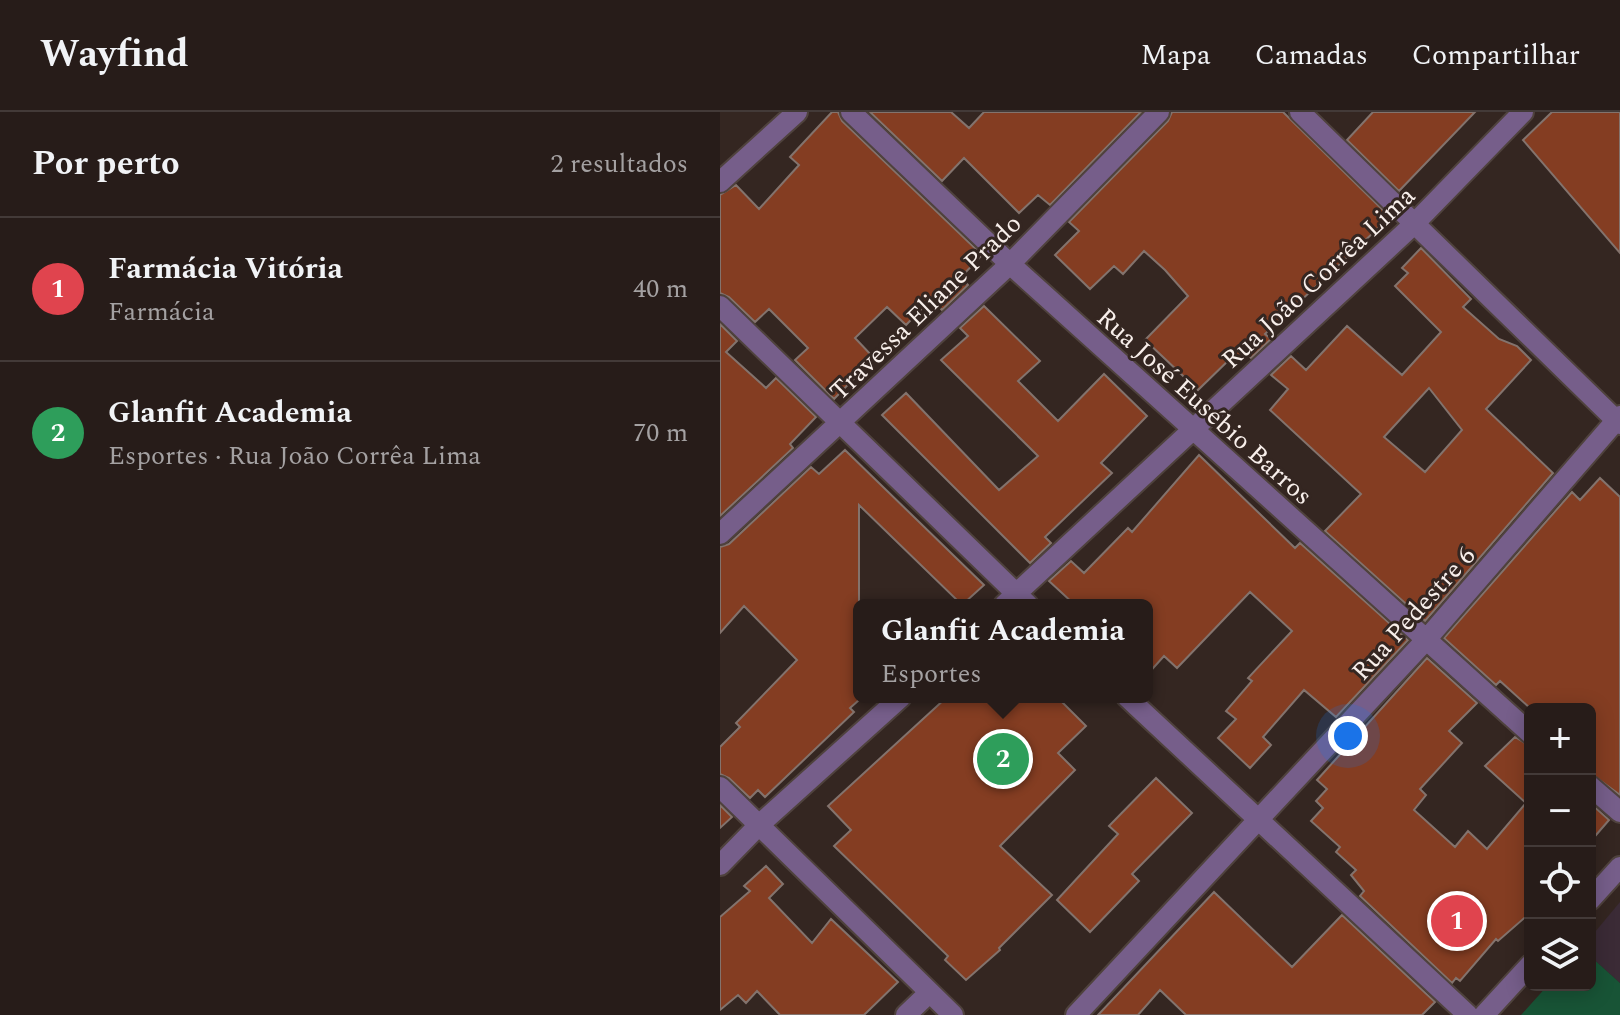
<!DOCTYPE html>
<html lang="pt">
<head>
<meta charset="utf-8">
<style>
	:root { --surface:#271c19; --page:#2f2522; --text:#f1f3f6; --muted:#a4a1a2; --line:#433a38; --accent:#bca0f2 }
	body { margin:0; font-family:Spectral,serif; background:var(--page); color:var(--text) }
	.controls { position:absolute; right:24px; bottom:24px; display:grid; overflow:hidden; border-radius:12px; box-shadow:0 4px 20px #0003 }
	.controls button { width:72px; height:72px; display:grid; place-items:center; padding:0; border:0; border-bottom:2px solid var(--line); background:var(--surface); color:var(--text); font:40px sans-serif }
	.you { position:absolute; left:628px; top:624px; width:28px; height:28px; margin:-20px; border:6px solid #fff; border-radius:50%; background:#1a73e8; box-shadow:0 0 0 12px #1a73e833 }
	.badge { display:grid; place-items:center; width:52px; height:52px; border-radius:50%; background:var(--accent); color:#fff; font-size:26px; font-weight:700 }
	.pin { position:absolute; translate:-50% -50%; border:4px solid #fff; box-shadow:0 2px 8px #0006 }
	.popup { position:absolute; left:133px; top:487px; width:300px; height:104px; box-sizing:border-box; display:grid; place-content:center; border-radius:12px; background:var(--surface); filter:drop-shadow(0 2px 6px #0005); font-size:26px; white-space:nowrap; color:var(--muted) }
	.popup b { font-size:30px; color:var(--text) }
	.popup::after { content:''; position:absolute; left:50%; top:100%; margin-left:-16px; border:16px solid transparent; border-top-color:var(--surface) }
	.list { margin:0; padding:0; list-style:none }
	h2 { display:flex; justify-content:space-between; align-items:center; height:104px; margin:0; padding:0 32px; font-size:34px }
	h2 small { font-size:26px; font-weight:400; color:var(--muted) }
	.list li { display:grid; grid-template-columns:52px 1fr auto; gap:24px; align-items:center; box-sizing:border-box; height:144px; padding:0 32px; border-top:2px solid var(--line) }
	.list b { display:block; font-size:30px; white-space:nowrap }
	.list p { margin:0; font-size:26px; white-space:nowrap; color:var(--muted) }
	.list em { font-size:26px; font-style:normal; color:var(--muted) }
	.icon { flex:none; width:44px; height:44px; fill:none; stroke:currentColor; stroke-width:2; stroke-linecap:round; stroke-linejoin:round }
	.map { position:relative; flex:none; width:900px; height:903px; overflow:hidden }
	header { display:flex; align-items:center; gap:48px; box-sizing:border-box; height:112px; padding:0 40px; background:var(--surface); border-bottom:2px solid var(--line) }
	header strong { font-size:38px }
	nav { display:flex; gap:44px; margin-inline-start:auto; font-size:28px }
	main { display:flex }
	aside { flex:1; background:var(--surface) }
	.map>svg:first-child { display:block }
</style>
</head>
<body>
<header>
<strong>Wayfind</strong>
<nav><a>Mapa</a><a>Camadas</a><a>Compartilhar</a></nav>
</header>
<main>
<aside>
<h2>Por perto<small>2 resultados</small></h2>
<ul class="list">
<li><span class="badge" style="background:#e0444e">1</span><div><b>Farmácia Vitória</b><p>Farmácia</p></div><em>40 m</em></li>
<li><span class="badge" style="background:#2e9e5b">2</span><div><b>Glanfit Academia</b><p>Esportes · Rua João Corrêa Lima</p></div><em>70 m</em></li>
</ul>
</aside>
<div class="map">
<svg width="900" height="903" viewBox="0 0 900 903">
	<rect width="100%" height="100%" fill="#342621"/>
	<path fill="#3b2b36" d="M900,790V871L870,844V826Z"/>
	<path fill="#185436" d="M870,844L900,871V903H801L828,873H870Z"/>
	<path fill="#843d22" stroke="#83736d" stroke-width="2" fill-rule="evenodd" d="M112,0H118L122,9L262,143L241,165L248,173L222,198L211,187L186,213L167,195L135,226L154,246L114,287L75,248L88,236L49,197L35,210L9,185L0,181V83L16,73L39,97L79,53L70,45Z
		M150,0H231L249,16L264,0H421L330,93L318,83L299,101L244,46L222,69Z
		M452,0H563L670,105L545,222L551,227L531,246L525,241L517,248L513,244L478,278L425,228L468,184L445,158L424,139L403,162L394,154L370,177L335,143L359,119L349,110L448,9Z
		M653,0H755L679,79L627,28Z
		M832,0H900V141L803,28Z
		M701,136L751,187L743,195L779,227L797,234L811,248L766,297L833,361L705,509L605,419L641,382L550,298L568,277L551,263L571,244L586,258L627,214L682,263L721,220L675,174L688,161L682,156ZM709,276L742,318L705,360L664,325Z
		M264,194L320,249L298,269L338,309L384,262L427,304L381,351L392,361L325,425L331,431L310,451L162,303L186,281L279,378L318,344L221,248L248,224L240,216Z
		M0,212L17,229L6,240L46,276L56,266L96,305L70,332L73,336L0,404Z
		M125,338L264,473L242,493L139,393V588L130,596L134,600L45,685L38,678L30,686L9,666L0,662V635L20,615L16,611L77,548L24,494L0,521V435L9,432L91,355L99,362Z
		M479,343L575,436L580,431L688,528L616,605L584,578L543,625L551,633L530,656L498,626L516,607L506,599L532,569L528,566L572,519L530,480L457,556L444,544L427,563V493H355L329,469L351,449L364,461L408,416L412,420Z
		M880,366L900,385V683L870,661V597H811L780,569L776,573L724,526L852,380L860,388Z
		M707,546L757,591L729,619L742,631L700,677L706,683L694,698L735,735L748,719L767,737L806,691L765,654L795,625L810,634V801L778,829L776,827L740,869L736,866L732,871L640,784L644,779L631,763L636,758L616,740L620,735L591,709L603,696L596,689L607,677L597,668Z
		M227,585H337L366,614L338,641L355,658L280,734L332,783L279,836L280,838L246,868L225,848L228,844L114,734L131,718L108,694Z
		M436,666L472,701L412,762L419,769L370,820L337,788L398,722L389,714Z
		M870,691L889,708L870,730Z
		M0,693L12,705L0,716Z
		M46,754L63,772L49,786L92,831L111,807L178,870L144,903H60L37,879L26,891L18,883L0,898V805L30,779L24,774Z
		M494,780L572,855L622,803L715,890L702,903H466L440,878L418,903H378Z"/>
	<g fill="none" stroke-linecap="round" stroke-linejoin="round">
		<g stroke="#4f423d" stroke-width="24">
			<path id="street" d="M131,0L290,152L810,621
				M580,0L900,312
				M0,70L77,0
				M0,194L308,493
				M0,422L290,152L439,0
				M284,493L693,113L803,0
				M407,585L748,903
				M870,674L900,700
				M0,675L233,903
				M0,753L39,713L181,585
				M870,788L900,755
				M186,903L209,881
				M356,903L705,529L900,304
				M764,903L810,853"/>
		</g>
		<use href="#street" stroke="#765e8a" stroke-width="20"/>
	</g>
	<g text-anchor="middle" stroke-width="6" stroke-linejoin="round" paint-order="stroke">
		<g font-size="26" fill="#f8efeb" stroke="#342621">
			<text transform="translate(598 165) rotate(-43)" y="9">Rua João Corrêa Lima</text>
			<text transform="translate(205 195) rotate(-44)" y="9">Travessa Eliane Prado</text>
			<text transform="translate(485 294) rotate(42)" y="9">Rua José Eusébio Barros</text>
			<text transform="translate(693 501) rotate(-48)" y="9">Rua Pedestre 6</text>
		</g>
	</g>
</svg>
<div class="controls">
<button>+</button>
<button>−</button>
<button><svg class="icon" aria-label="locate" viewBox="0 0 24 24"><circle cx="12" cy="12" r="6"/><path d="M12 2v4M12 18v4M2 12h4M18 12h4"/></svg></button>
<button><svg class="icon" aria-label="layers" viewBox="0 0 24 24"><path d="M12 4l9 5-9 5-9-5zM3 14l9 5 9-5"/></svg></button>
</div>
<div class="you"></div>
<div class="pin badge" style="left:737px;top:809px;background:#e0444e">1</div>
<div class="pin badge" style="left:283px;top:647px;background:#2e9e5b">2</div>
<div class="popup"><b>Glanfit Academia</b>Esportes</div>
</div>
</main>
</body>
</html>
